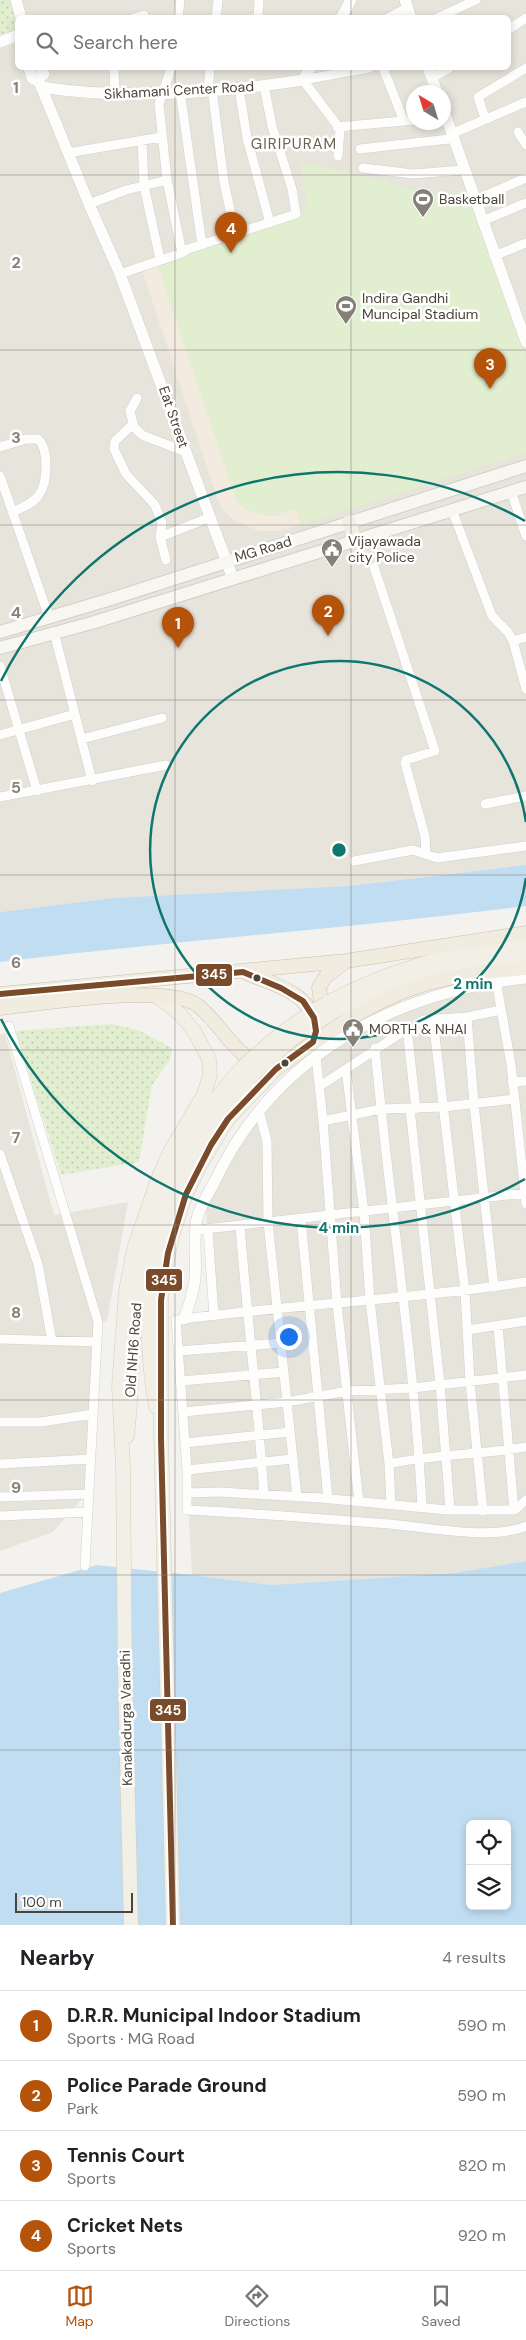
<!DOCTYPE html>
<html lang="en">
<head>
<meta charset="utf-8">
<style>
	:root { --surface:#fff; --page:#f2f2f2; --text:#202124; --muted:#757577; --line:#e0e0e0; --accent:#b45309 }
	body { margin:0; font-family:"DM Sans",sans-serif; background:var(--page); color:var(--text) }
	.controls { position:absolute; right:15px; bottom:15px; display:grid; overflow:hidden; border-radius:8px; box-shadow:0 2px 8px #0003 }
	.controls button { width:45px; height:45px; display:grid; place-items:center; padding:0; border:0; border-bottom:1px solid var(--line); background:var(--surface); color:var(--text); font:25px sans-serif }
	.compass { position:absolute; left:406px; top:85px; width:45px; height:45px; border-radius:50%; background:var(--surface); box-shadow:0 2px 8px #0003; rotate:322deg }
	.scale { position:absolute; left:15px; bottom:12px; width:118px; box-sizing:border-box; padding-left:5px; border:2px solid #4b4439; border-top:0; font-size:14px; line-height:18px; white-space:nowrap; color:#4b4439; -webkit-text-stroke:4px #fff; paint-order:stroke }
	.you { position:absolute; left:288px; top:1336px; width:18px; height:18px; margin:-12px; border:4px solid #fff; border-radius:50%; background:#1a73e8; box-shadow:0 0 0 8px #1a73e833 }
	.badge { display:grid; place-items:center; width:32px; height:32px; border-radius:50%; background:var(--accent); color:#fff; font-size:16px; font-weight:700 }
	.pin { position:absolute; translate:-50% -41px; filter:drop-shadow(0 1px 2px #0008) }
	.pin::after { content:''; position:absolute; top:26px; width:18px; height:15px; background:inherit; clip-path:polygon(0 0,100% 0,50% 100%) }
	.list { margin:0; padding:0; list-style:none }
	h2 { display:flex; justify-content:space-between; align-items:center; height:65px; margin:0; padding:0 20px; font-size:21px }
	h2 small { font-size:16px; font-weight:400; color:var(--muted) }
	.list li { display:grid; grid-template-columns:32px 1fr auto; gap:15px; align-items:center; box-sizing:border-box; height:70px; padding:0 20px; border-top:1px solid var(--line) }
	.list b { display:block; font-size:19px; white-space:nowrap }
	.list p { margin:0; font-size:16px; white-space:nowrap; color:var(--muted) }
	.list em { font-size:16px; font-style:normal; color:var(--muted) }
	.icon { flex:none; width:28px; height:28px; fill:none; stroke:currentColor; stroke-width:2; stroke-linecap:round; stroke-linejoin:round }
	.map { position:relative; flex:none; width:526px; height:1925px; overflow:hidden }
	.search { position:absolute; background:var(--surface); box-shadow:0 2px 8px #0003; left:15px; right:15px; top:15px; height:55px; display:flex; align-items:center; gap:12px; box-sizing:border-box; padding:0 18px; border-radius:8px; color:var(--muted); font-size:19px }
	.sheet { height:345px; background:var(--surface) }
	nav { display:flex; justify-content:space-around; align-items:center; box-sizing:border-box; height:70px; border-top:1px solid var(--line); background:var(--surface); font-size:14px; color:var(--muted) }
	nav a { display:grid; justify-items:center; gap:2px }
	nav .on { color:var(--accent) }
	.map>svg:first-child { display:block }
</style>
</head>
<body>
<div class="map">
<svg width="526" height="1925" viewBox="0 0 526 1925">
	<defs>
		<pattern id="grass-dots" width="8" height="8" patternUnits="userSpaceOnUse" patternTransform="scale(1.25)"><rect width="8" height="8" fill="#e1eecf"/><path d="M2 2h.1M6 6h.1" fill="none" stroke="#c3cdb2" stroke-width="1.8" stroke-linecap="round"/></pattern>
	</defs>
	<rect width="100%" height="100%" fill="#f4f2ee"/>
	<path fill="#e7e4dc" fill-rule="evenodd" d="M0,0H526V865L348,886L113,898L0,912ZM18,18H508V68H18ZM414,92H444V122H414Z
		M526,982V1561L453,1573L272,1585L192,1575L178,1318L212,1317L206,1208L238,1144L289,1080L347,1038L422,999Z
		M0,1034H5L54,1215L128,1202L107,1321L95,1325L85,1496L53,1532L0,1551Z"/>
	<path fill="#f3ebdf" d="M156,261L237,501L254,513L273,516L296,509L301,525L279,531H259L233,520L220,506L141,267Z"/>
	<path fill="url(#grass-dots)" d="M0,0H8L18,23L17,26L0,35Z
		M112,1024L138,1030L172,1048L170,1060L152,1085L139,1162L61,1175L16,1031Z"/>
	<path fill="#e1eecf" d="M300,162L381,180L412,190L441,194L467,191L526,357V452L301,525L296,509C275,516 254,520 237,501L156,261L304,212L308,207Z"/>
	<path fill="#c0ddf1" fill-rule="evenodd" d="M526,865V906C351,928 175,941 0,962V912L113,898L348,886Z
		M526,1561V1925H0V1593L97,1565L192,1575L272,1585L453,1573ZM470,1824H507V1906H470Z"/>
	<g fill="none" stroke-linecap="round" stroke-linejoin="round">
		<g stroke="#d2d0cb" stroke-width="10">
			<path id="minor" d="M134,18L144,15
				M178,18L180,0
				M216,18L218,0
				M258,18L259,0
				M388,18L407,8
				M437,18L476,0
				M508,30L526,18
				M114,68L115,95
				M171,68L159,104L167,180L182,253
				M383,68L404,121
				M432,78L449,68
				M212,89L224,182L235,233
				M239,89L247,138L270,223
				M208,90L210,68
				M180,91L202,245
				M485,118L478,97L526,68
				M337,127L414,120
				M518,132L526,145
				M142,141L144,186L160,259
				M360,149L449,139L451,134L526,102
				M68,153L161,137
				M338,156L340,129L303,80L369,68
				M363,168L413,174L464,170
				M475,200L526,178
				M89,204L126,190L167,180
				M482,221L526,203
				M494,256L526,243
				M120,274L182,253L188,249L296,214L292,189L272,126L264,86
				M137,398L130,411L134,427L142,435L186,452
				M133,424L115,441L114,449L126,474L155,505L162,523L160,537L166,560
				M0,447L26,439H38C49,449 48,482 39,495C34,503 21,508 13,512
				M0,476L49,617
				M511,491L526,536
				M452,510L492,616L508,632L513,641L526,689
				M160,537L211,517
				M374,567L435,751L406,760L405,763L425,836L426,854
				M54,632L92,781
				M513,641L526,637
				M0,666L37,791
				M0,735L75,714
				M82,739L162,718
				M0,797L166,765
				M485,804L526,796
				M354,861L413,850L437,858L526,846
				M496,981L511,1064L526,1204
				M467,1017L474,1104L494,1287
				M433,1019L465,1291L470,1382L483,1511
				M9,1026L98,1322L85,1566
				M407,1029L416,1109
				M375,1048C389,1202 414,1353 422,1507
				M316,1056L323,1121L337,1304L359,1502
				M346,1069L364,1212L370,1300L389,1464L391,1504
				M512,1082L526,1081
				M320,1086L407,1029L424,1020L467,1017L501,1010
				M410,1109L440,1384L450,1509
				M259,1111L267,1141L268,1222L297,1497
				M323,1121L381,1109L443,1107L514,1099
				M0,1154L38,1264L52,1341
				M301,1220L328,1499
				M240,1226C247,1316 258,1405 264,1495
				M196,1230L526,1193
				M208,1230L214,1316
				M526,1282C410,1300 292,1304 176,1320L187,1470V1510C254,1513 322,1519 389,1524C427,1527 492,1541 526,1526
				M498,1326L514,1510
				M467,1330L526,1321
				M0,1339L97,1342
				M179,1351L281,1343
				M181,1381L284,1372
				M183,1412L287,1402L348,1391L413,1388L526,1375
				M0,1422H41L93,1414
				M185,1443L290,1432
				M0,1464L91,1459
				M389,1464C434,1454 480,1455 526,1447
				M187,1470L293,1459
				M187,1493L220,1492L321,1498L447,1510H515L526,1500
				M0,1497L89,1494
				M0,1516L88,1512"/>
		</g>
		<g stroke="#d2d0cb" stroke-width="12">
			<path id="tertiary" d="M16,0L21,18
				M405,0L411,18
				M341,18L351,0
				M0,42L18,35
				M29,68L32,78L36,80L44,74L41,68
				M428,68L437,92
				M38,79L89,204L120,274L233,579
				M41,87C124,100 220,93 303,80L310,68
				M444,111L526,342
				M184,1319C189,1306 193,1293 195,1279C197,1259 192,1234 198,1215C202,1203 209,1192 215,1181C274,1056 393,992 526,978"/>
		</g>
		<g stroke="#d3cfc5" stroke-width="14">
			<path id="secondary" d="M0,632L111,599L526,466
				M0,648L95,622L526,487"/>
		</g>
		<g stroke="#d6cebb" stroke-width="15">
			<path id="primary" d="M349,522L355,540
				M327,1003C393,968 453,952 526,945
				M333,1012C397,979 455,963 526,956
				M156,1407C139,1311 150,1225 202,1141C216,1119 231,1096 249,1078
				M127,1436C133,1387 131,1337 138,1288C149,1206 185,1130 241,1069
				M131,1925L125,1675L123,1466L119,1386L126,1291L134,1249L158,1179L170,1152L204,1094L210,1075L209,1059L194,1031L180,1014L157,996
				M173,1925L161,1438V1300L164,1275L172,1236L186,1194L200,1165L228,1119L276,1069"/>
		</g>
		<g stroke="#ccbfa9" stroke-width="15">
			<path id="trunk" d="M246,973C270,983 309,992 314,1022
				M0,994L346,961L526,933
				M0,1008C40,1004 166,983 197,1005C225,1026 234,1062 276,1069C322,1036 372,999 428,983C460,974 493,971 526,968
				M329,1016L321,1002L319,987L326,976L345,962"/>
		</g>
		<use href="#minor" stroke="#fdfdfc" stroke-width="9"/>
		<use href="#tertiary" stroke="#fdfdfc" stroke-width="11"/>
		<use href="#secondary" stroke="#f7f6f1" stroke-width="12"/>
		<use href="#primary" stroke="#f2efe6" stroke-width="14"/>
		<use href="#trunk" stroke="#f0ece0" stroke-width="14"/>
		<g stroke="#d6cebb" stroke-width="15" stroke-linecap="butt">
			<path id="primary-bridge" d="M241,1069C268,1043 295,1021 327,1003
				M249,1078L292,1039L333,1012"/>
		</g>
		<use href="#primary-bridge" stroke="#f2efe6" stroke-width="14"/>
		<g stroke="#fff" stroke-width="10">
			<path id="bus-1" d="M0,994L243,972L281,988L303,1001L314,1018L316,1031L313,1042L276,1069L228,1119L211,1145L186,1194L168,1253L161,1300V1438L173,1925"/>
		</g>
		<use href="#bus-1" stroke="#7a4b2a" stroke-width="6"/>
	</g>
	<path fill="none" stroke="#868178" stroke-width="1" stroke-opacity="0.55" d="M175,0V18M351,0V18M175,68V1925M351,68V1925M0,175H526M0,350H526M0,525H526M0,700H526M0,875H526M0,1050H526M0,1225H526M0,1400H526M0,1575H526M0,1750H526"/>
	<g fill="none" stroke="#0f766e" stroke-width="2.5">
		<path d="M526 878A189 189 0 1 1 526 822"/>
		<path d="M525 1179A378 378 0 0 1 1 1019M1 681A378 378 0 0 1 525 521"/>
	</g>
	<defs>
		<g id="stadium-pin" transform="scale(1.125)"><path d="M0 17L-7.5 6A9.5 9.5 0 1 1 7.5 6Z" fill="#868178" stroke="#fff"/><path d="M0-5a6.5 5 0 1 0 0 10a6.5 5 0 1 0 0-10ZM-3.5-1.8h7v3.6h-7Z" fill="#fff"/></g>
		<g id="civic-pin" transform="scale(1.125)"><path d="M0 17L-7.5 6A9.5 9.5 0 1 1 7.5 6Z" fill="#868178" stroke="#fff"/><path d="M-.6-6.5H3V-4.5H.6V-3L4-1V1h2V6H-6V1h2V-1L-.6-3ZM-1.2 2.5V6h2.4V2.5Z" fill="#fff"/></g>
	</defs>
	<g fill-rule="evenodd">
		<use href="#stadium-pin" x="423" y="199"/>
		<use href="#stadium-pin" x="346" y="306"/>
		<use href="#civic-pin" x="332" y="549"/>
		<use href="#civic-pin" x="353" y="1029"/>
	</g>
	<g fill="#4b4439" stroke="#fff" stroke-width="2">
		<circle cx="257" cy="978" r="4.5"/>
		<circle cx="285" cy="1063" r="4.5"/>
	</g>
	<g text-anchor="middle" stroke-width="5" stroke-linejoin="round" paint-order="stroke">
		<g font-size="14" fill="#4b4439" stroke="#fff">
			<text transform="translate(179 90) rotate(-3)" y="5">Sikhamani Center Road</text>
			<text transform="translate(174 417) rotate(71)" y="5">Eat Street</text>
			<text transform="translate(263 549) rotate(-17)" y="5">MG Road</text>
			<text transform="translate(133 1350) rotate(-86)" y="5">Old NH16 Road</text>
			<text transform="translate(126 1718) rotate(-91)" y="5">Kanakadurga Varadhi</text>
		</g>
		<g font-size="14" fill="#4b4439" stroke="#fff" text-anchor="start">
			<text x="439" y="204">Basketball</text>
			<text x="362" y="303">Indira Gandhi<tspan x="362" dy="16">Muncipal Stadium</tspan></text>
			<text x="348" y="546">Vijayawada<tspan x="348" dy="16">city Police</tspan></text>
			<text x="369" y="1034">MORTH &amp; NHAI</text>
		</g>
		<g font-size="15" letter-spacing="1" fill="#6e6250" stroke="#fff">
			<text x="294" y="149">GIRIPURAM</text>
		</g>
	</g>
	<g font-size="16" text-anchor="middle" font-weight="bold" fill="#868178" stroke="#fff" stroke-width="5" stroke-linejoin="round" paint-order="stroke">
		<text x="16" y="93">1</text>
		<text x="16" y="268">2</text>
		<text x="16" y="443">3</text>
		<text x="16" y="618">4</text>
		<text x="16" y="793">5</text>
		<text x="16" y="968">6</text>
		<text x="16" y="1143">7</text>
		<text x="16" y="1318">8</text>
		<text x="16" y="1493">9</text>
	</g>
	<circle cx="339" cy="850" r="8" fill="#0f766e" stroke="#fff" stroke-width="2.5"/>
	<g font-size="15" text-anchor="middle" font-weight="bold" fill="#0f766e" stroke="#fff" stroke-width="5" stroke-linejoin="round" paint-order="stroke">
		<text x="473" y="989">2 min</text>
		<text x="339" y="1233">4 min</text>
	</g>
	<g stroke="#fff" stroke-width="2">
		<rect x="195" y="963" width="38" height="24" rx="5" fill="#7a4b2a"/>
		<rect x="145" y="1268" width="38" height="24" rx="5" fill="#7a4b2a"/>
		<rect x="149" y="1698" width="38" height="24" rx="5" fill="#7a4b2a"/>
	</g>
	<g font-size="14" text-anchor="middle" font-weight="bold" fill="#fff">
		<text x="214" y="979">345</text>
		<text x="164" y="1285">345</text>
		<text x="168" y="1715">345</text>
	</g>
</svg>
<div class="controls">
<button><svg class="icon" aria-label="locate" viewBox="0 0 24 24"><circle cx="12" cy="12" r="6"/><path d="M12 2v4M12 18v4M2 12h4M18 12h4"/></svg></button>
<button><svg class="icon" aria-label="layers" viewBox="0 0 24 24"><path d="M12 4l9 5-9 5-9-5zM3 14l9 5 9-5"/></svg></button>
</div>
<svg class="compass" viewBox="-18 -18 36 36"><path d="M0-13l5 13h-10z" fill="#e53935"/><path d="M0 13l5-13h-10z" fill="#757577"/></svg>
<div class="scale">100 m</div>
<div class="you"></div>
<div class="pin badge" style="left:178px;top:648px">1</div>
<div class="pin badge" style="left:328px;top:636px">2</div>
<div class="pin badge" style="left:490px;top:389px">3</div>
<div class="pin badge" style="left:231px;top:253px">4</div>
<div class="search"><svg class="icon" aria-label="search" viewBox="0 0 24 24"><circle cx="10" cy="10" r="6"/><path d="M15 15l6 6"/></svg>Search here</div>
</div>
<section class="sheet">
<h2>Nearby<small>4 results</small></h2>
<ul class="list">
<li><span class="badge">1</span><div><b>D.R.R. Municipal Indoor Stadium</b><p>Sports · MG Road</p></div><em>590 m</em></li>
<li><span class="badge">2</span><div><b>Police Parade Ground</b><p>Park</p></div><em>590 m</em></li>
<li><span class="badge">3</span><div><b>Tennis Court</b><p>Sports</p></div><em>820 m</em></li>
<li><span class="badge">4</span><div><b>Cricket Nets</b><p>Sports</p></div><em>920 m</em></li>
</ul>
</section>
<nav>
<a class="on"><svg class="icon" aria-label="map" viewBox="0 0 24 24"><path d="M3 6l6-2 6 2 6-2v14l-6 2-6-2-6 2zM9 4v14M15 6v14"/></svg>Map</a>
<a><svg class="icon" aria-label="directions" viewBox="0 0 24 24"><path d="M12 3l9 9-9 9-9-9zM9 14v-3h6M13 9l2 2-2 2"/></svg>Directions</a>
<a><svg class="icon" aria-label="saved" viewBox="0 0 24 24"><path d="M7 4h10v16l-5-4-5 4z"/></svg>Saved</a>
</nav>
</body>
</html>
